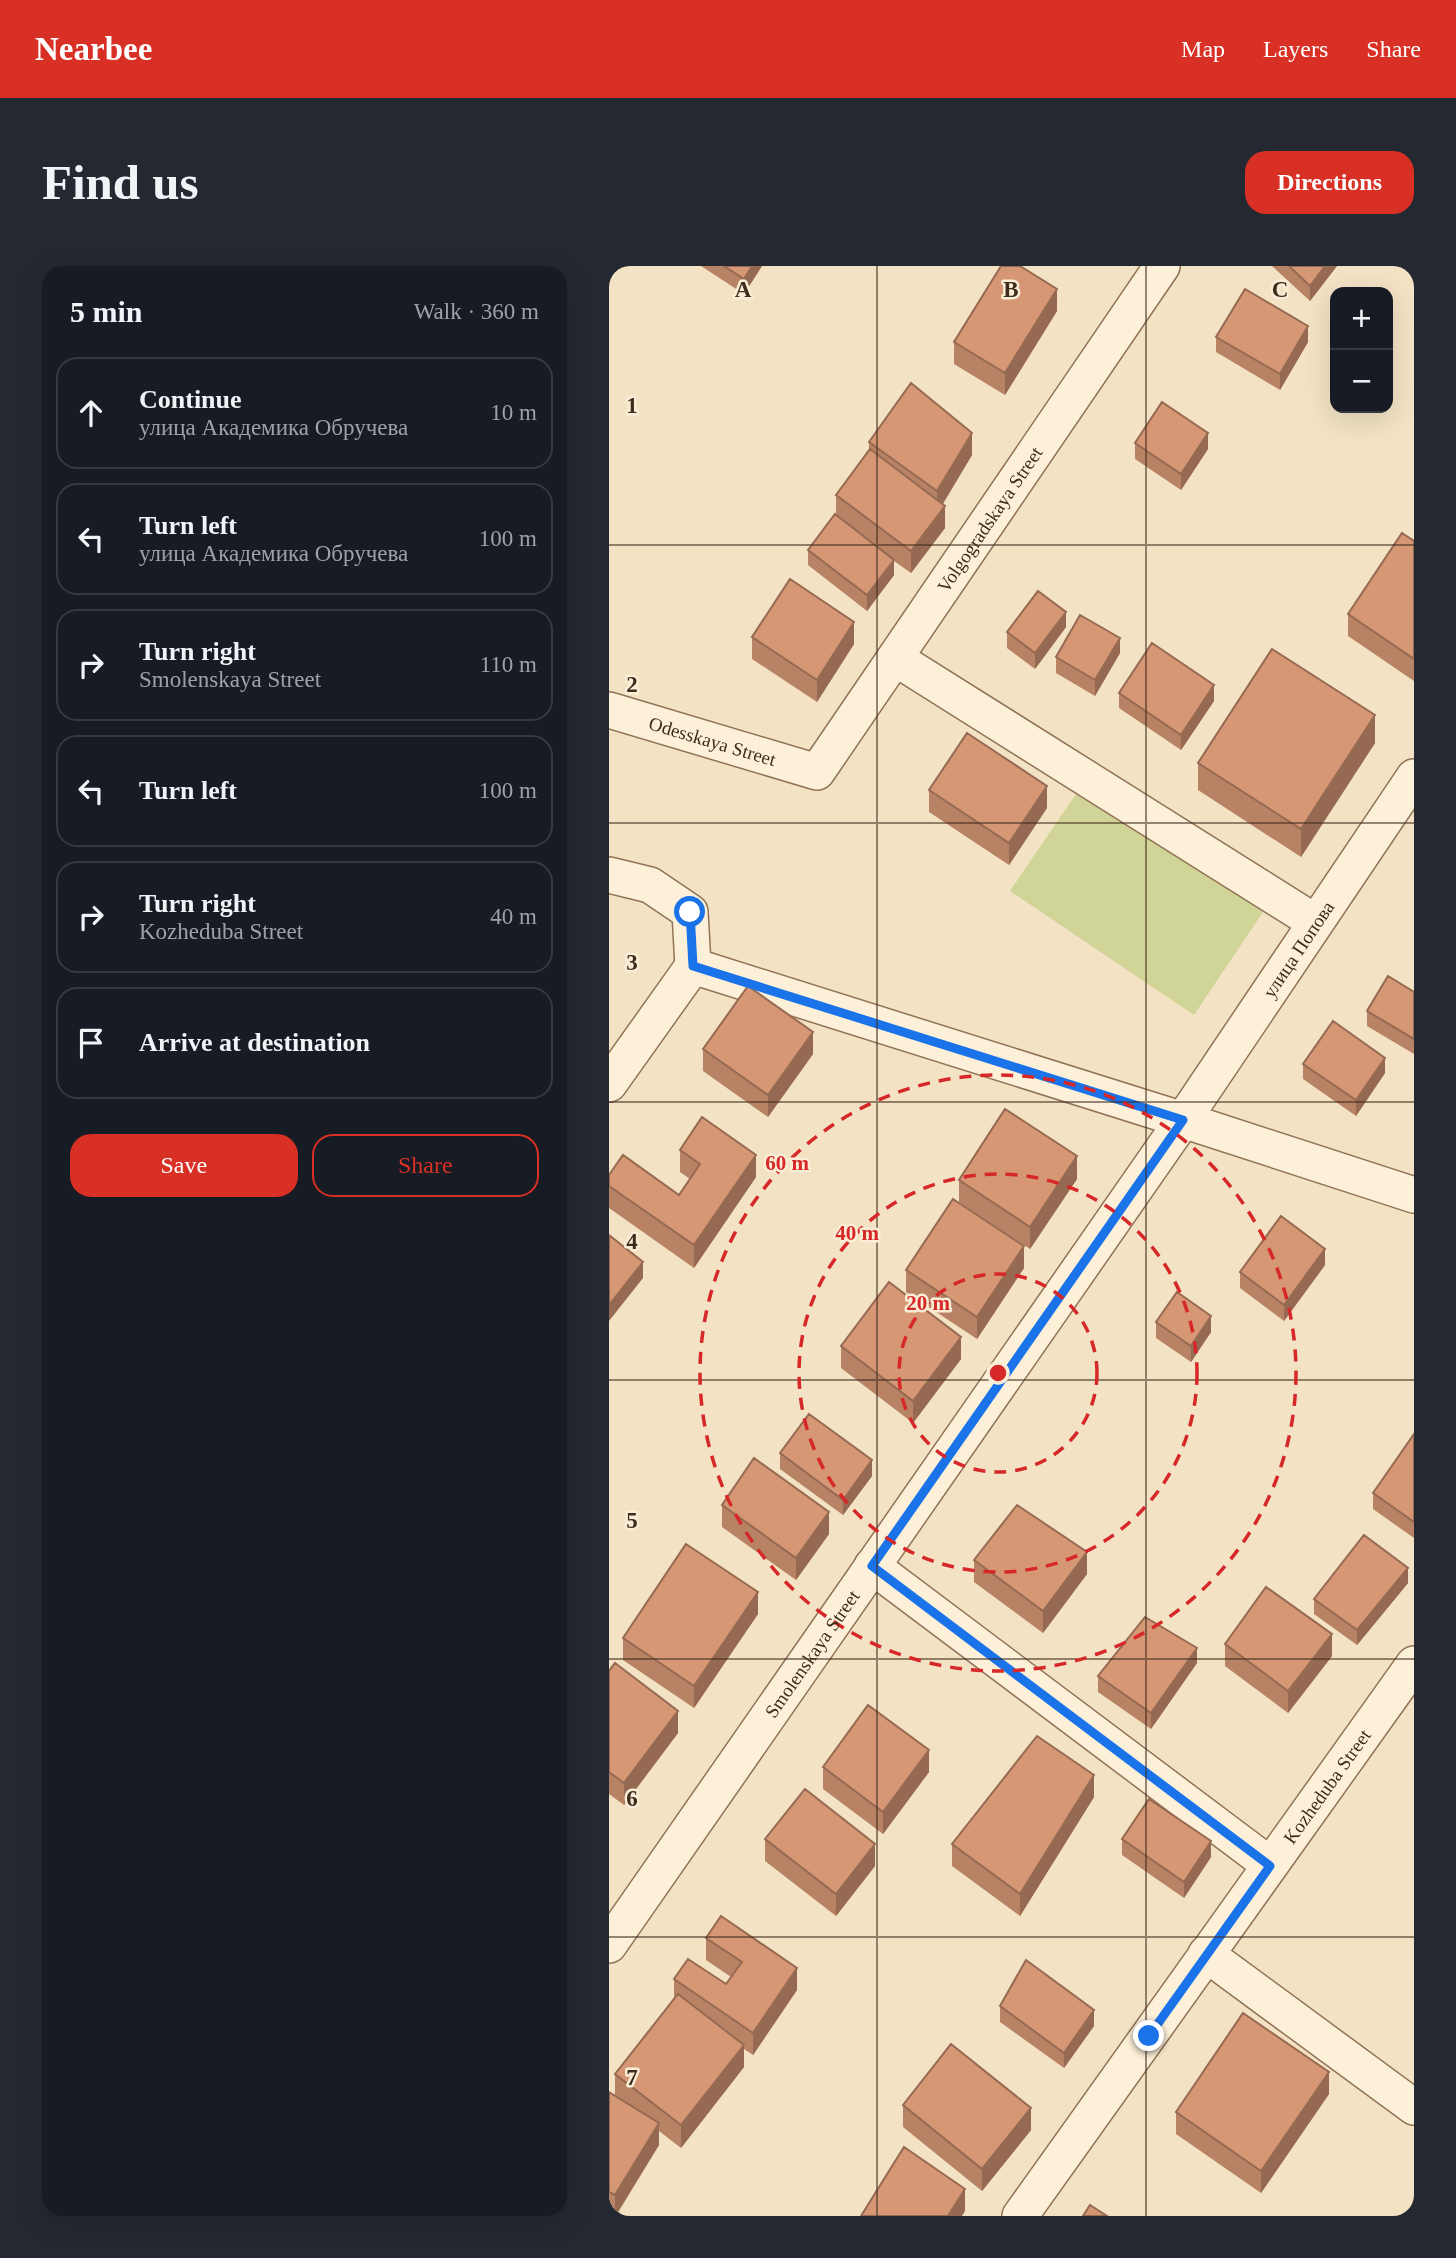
<!DOCTYPE html>
<html lang="en">
<head>
<meta charset="utf-8">
<style>
	:root { --surface:#171b24; --page:#242831; --text:#f1f3f6; --muted:#9ea1a6; --line:#363941; --accent:#d93025 }
	body { margin:0; font-family:"Times New Roman",serif; background:var(--page); color:var(--text) }
	.controls { position:absolute; right:21px; top:21px; display:grid; overflow:hidden; border-radius:14px; box-shadow:0 7px 28px #0002 }
	.controls button { width:63px; height:63px; display:grid; place-items:center; padding:0; border:0; border-bottom:2px solid var(--line); background:var(--surface); color:var(--text); font:35px sans-serif }
	.stop { position:absolute; width:21px; height:21px; margin:-16px; border:5px solid #1a73e8; border-radius:50%; background:#fff }
	.stop.end { background:#1a73e8; border-color:#fff; box-shadow:0 2px 7px #0008 }
	.list { margin:0; padding:0; list-style:none }
	h2 { display:flex; justify-content:space-between; align-items:center; height:91px; margin:0; padding:0 28px; font-size:30px }
	h2 small { font-size:23px; font-weight:400; color:var(--muted) }
	.list li { display:grid; grid-template-columns:46px 1fr auto; gap:21px; align-items:center; box-sizing:border-box; height:112px; margin:0 14px 14px; padding:0 14px; border:2px solid var(--line); border-radius:21px }
	.list b { display:block; font-size:26px; white-space:nowrap }
	.list p { margin:0; font-size:23px; white-space:nowrap; color:var(--muted) }
	.list em { font-size:23px; font-style:normal; color:var(--muted) }
	.actions { display:flex; gap:14px; padding:21px 28px }
	.actions a { flex:1; padding:16px 0; border:2px solid var(--accent); border-radius:21px; text-align:center; font-size:24px; color:var(--accent) }
	.actions .main { background:var(--accent); color:#fff }
	.icon { flex:none; width:38px; height:38px; fill:none; stroke:currentColor; stroke-width:2; stroke-linecap:round; stroke-linejoin:round }
	.map { position:relative; flex:none; width:805px; height:1950px; overflow:hidden; border-radius:21px }
	header { display:flex; align-items:center; gap:42px; box-sizing:border-box; height:98px; padding:0 35px; background:var(--accent); color:#fff }
	header strong { font-size:33px }
	nav { display:flex; gap:38px; margin-inline-start:auto; font-size:24px }
	.intro { display:flex; align-items:center; justify-content:space-between; box-sizing:border-box; height:168px; padding:0 42px }
	h1 { margin:0; font-size:49px }
	.button { padding:18px 32px; border-radius:21px; background:var(--accent); color:#fff; font-size:24px; font-weight:700 }
	main { display:flex; gap:42px; padding:0 42px }
	aside { flex:1; background:var(--surface); border-radius:21px; box-shadow:0 7px 28px #0002 }
	.map>svg:first-child { display:block }
</style>
</head>
<body>
<header>
<strong>Nearbee</strong>
<nav><a>Map</a><a>Layers</a><a>Share</a></nav>
</header>
<div class="intro"><h1>Find us</h1><a class="button">Directions</a></div>
<main>
<aside>
<h2>5 min<small>Walk · 360 m</small></h2>
<ul class="list">
<li><svg class="icon" aria-label="ahead" viewBox="0 0 24 24"><path d="M12 20V5M6 11l6-6 6 6"/></svg><div><b>Continue</b><p>улица Академика Обручева</p></div><em>10 m</em></li>
<li><svg class="icon" aria-label="left" viewBox="0 0 24 24"><path d="M17 20v-9H6M10 6l-5 5 5 5"/></svg><div><b>Turn left</b><p>улица Академика Обручева</p></div><em>100 m</em></li>
<li><svg class="icon" aria-label="right" viewBox="0 0 24 24"><path d="M7 20v-9h11M14 6l5 5-5 5"/></svg><div><b>Turn right</b><p>Smolenskaya Street</p></div><em>110 m</em></li>
<li><svg class="icon" aria-label="left" viewBox="0 0 24 24"><path d="M17 20v-9H6M10 6l-5 5 5 5"/></svg><div><b>Turn left</b></div><em>100 m</em></li>
<li><svg class="icon" aria-label="right" viewBox="0 0 24 24"><path d="M7 20v-9h11M14 6l5 5-5 5"/></svg><div><b>Turn right</b><p>Kozheduba Street</p></div><em>40 m</em></li>
<li><svg class="icon" aria-label="arrive" viewBox="0 0 24 24"><path d="M6 21V4h12l-3 4 3 4H6"/></svg><div><b>Arrive at destination</b></div></li>
</ul>
<div class="actions"><a class="main">Save</a><a>Share</a></div>
</aside>
<div class="map">
<svg width="805" height="1950" viewBox="0 0 805 1950">
	<rect width="100%" height="100%" fill="#f3e2c4"/>
	<path fill="#d0d496" d="M471,522L654,646L585,749L401,625Z"/>
	<g fill="none" stroke-linecap="round" stroke-linejoin="round">
		<g stroke="#917257" stroke-width="38">
			<g id="minor">
				<path d="M286,392L706,656"/>
				<path id="s1" d="M0,444L208,506L553,0"/>
				<path d="M0,609L41,619L81,646L84,700L574,854L805,929"/>
				<path d="M0,818L84,700"/>
				<path d="M263,1300L661,1599"/>
				<path id="s2" d="M0,1679L574,854L805,511"/>
				<path d="M597,1688L805,1841"/>
				<path id="s3" d="M411,1950L805,1398"/>
			</g>
		</g>
		<use href="#minor" stroke="#fdf0d9" stroke-width="35"/>
	</g>
	<path fill="#b88265" d="M92,0H153L135,28Z
		M663,0H728L701,35Z
		M448,45L396,129L345,98V76Z
		M607,71L699,76L671,124L607,86Z
		M260,176L363,189L334,238L336,262L302,307L285,295V309L258,345L199,299V284L227,249V229L260,184Z
		M526,177L599,183L572,224L526,193Z
		M805,275V415L739,370V348Z
		M457,361L426,403L398,382V366Z
		M143,371L245,378L208,436L143,393Z
		M511,387L486,430L447,407V391Z
		M510,427L605,435L572,484L510,442Z
		M766,477L692,591L589,524V497Z
		M320,524L438,542L400,599L320,546Z
		M805,726V788L758,760V745Z
		M94,783L204,788L159,851L94,805Z
		M694,798L776,807L747,850L694,813Z
		M71,884L147,911L85,1002L0,942V909L70,929L81,913L71,906Z
		M468,913L421,983L350,936V914Z
		M716,999L675,1055L631,1022V1006Z
		M415,1002L368,1073L297,1026V1004Z
		M547,1056L602,1066L582,1096L547,1072Z
		M232,1080L352,1093L304,1157L232,1102Z
		M805,1168V1272L764,1243V1227Z
		M171,1187L263,1210L234,1249L171,1203Z
		M113,1239L220,1268L187,1314L113,1261Z
		M365,1294L478,1308L434,1367L365,1316Z
		M799,1317L748,1379L705,1348V1333Z
		M149,1348L85,1442L14,1394V1372Z
		M616,1378L723,1390L679,1447L616,1400Z
		M588,1397L542,1463L489,1426V1410Z
		M0,1405L69,1467L15,1539L0,1528Z
		M214,1501L320,1506L274,1568L214,1523Z
		M485,1531L411,1650L343,1600V1578Z
		M156,1573L266,1600L227,1650L156,1595Z
		M513,1573L602,1591L575,1632L513,1589Z
		M97,1672L188,1724L144,1789L135,1783V1801L72,1882L50,1865V1879L7,1950H4L0,1948V1826L6,1830V1808L65,1732V1713L117,1718L122,1711L97,1694Z
		M391,1740L485,1760L455,1802L391,1756Z
		M720,1828L652,1927L567,1868V1846Z
		M294,1839L422,1864L373,1925L294,1861Z"/>
	<path fill="#966a52" d="M143,0H153L135,28V13Z
		M716,0H728L701,35V20Z
		M448,23V45L396,129V107Z
		M699,60V76L671,124V108Z
		M363,167V189L328,247V225Z
		M599,167V183L572,224V208Z
		M336,240V262L302,307V285Z
		M285,294V309L258,345V329Z
		M457,346V361L426,403V387Z
		M245,356V378L208,436V414Z
		M511,372V387L486,430V414Z
		M605,419V435L572,484V469Z
		M766,449V477L692,591V563Z
		M438,520V542L400,599V577Z
		M204,766V788L159,851V829Z
		M776,792V807L747,850V834Z
		M147,889V911L85,1002V979Z
		M468,890V913L421,983V961Z
		M415,980V1002L368,1073V1051Z
		M716,983V999L675,1055V1039Z
		M34,996V1012L0,1055V1039Z
		M602,1050V1066L582,1096V1080Z
		M352,1071V1093L304,1157V1135Z
		M263,1194V1210L234,1249V1234Z
		M220,1246V1268L187,1314V1292Z
		M478,1286V1308L434,1367V1345Z
		M799,1302V1317L748,1379V1364Z
		M149,1326V1348L85,1442V1420Z
		M723,1368V1390L679,1447V1425Z
		M588,1382V1397L542,1463V1447Z
		M69,1445V1467L15,1539V1517Z
		M320,1484V1506L274,1568V1546Z
		M485,1509V1531L411,1650V1628Z
		M602,1575V1591L575,1632V1616Z
		M266,1578V1600L227,1650V1628Z
		M188,1702V1724L144,1789V1767Z
		M485,1744V1760L455,1802V1787Z
		M135,1779V1801L72,1882V1859Z
		M720,1806V1828L652,1927V1905Z
		M422,1842V1864L373,1925V1903Z
		M50,1857V1879L6,1950V1929Z
		M356,1923V1945L353,1950H339Z"/>
	<path fill="#d69775" stroke="#966a52" stroke-width="2" d="M115,0H143L135,13Z
		M392,0H411L448,23L396,107L345,76Z
		M680,0H716L701,20Z
		M636,23L699,60L671,108L607,71Z
		M302,117L363,167L328,225L260,176Z
		M553,136L599,167L572,208L526,177Z
		M261,183L336,240L302,285L227,229Z
		M226,248L285,294L258,329L199,284Z
		M793,267L805,275V393L739,348Z
		M181,313L245,356L208,414L143,371Z
		M429,325L457,346L426,387L398,366Z
		M471,349L511,372L486,414L447,391Z
		M543,377L605,419L572,469L510,427Z
		M663,383L766,449L692,563L589,497Z
		M358,467L438,520L400,577L320,524Z
		M779,710L805,726V773L758,745Z
		M139,720L204,766L159,829L94,783Z
		M724,755L776,792L747,834L694,798Z
		M396,843L468,890L421,961L350,914Z
		M93,851L147,889L85,979L0,920V909L14,889L70,929L91,898L71,884Z
		M344,933L415,980L368,1051L297,1004Z
		M672,950L716,983L675,1039L631,1006Z
		M0,969L34,996L0,1039Z
		M280,1016L352,1071L304,1135L232,1080Z
		M568,1026L602,1050L582,1080L547,1056Z
		M200,1148L263,1194L234,1234L171,1187Z
		M805,1168V1256L764,1227Z
		M145,1192L220,1246L187,1292L113,1239Z
		M408,1239L478,1286L434,1345L365,1294Z
		M755,1269L799,1302L748,1364L705,1333Z
		M77,1278L149,1326L85,1420L14,1372Z
		M657,1321L723,1368L679,1425L616,1378Z
		M536,1351L588,1382L542,1447L489,1410Z
		M6,1397L69,1445L15,1517L0,1506V1405Z
		M259,1439L320,1484L274,1546L214,1501Z
		M428,1470L485,1509L411,1628L343,1578Z
		M196,1523L266,1578L227,1628L156,1573Z
		M540,1533L602,1575L575,1616L513,1573Z
		M112,1650L188,1702L144,1767L65,1713L79,1693L117,1718L133,1696L97,1672Z
		M417,1694L485,1744L455,1787L391,1740Z
		M69,1728L135,1779L72,1859L6,1808Z
		M634,1747L720,1806L652,1905L567,1846Z
		M342,1778L422,1842L373,1903L294,1839Z
		M0,1826L50,1857L6,1929L0,1926Z
		M295,1881L356,1923L339,1950H252Z
		M481,1939L498,1950H474Z"/>
	<g fill="none" stroke-linecap="round" stroke-linejoin="round">
		<path stroke="#1a73e8" stroke-width="9" d="M81,646L84,700L574,854L263,1300L661,1600L540,1770"/>
	</g>
	<path fill="none" stroke="#3f2c1d" stroke-width="2" stroke-opacity="0.55" d="M268,0V1950M537,0V1950M0,279H805M0,557H805M0,836H805M0,1114H805M0,1393H805M0,1671H805"/>
	<g fill="none" stroke="#d62828" stroke-width="3.5" stroke-dasharray="12 9">
		<circle cx="389" cy="1107" r="99"/>
		<circle cx="389" cy="1107" r="199"/>
		<circle cx="389" cy="1107" r="298"/>
	</g>
	<g text-anchor="middle" stroke-width="5" stroke-linejoin="round" paint-order="stroke">
		<g font-size="19" fill="#3f2c1d" stroke="#faedd5">
			<text dy="7" stroke="none"><textPath href="#s1" startOffset="523">Volgogradskaya Street</textPath></text>
			<text dy="7" stroke="none"><textPath href="#s1" startOffset="108">Odesskaya Street</textPath></text>
			<text dy="7" stroke="none"><textPath href="#s2" startOffset="1211">улица Попова</textPath></text>
			<text dy="7" stroke="none"><textPath href="#s2" startOffset="355">Smolenskaya Street</textPath></text>
			<text dy="7" stroke="none"><textPath href="#s3" startOffset="528">Kozheduba Street</textPath></text>
		</g>
	</g>
	<g font-size="23" text-anchor="middle" font-weight="bold" fill="#3f2c1d" stroke="#faedd5" stroke-width="5" stroke-linejoin="round" paint-order="stroke">
		<text x="134" y="31">A</text>
		<text x="402" y="31">B</text>
		<text x="671" y="31">C</text>
		<text x="23" y="147">1</text>
		<text x="23" y="426">2</text>
		<text x="23" y="704">3</text>
		<text x="23" y="983">4</text>
		<text x="23" y="1262">5</text>
		<text x="23" y="1540">6</text>
		<text x="23" y="1819">7</text>
	</g>
	<circle cx="389" cy="1107" r="10" fill="#d62828" stroke="#faedd5" stroke-width="3.5"/>
	<g font-size="21" text-anchor="middle" font-weight="bold" fill="#d62828" stroke="#faedd5" stroke-width="5" stroke-linejoin="round" paint-order="stroke">
		<text x="178" y="904">60 m</text>
		<text x="248" y="974">40 m</text>
		<text x="319" y="1044">20 m</text>
	</g>
</svg>
<div class="controls">
<button>+</button>
<button>−</button>
</div>
<div class="stop" style="left:81px;top:646px"></div>
<div class="stop end" style="left:540px;top:1770px"></div>
</div>
</main>
</body>
</html>
